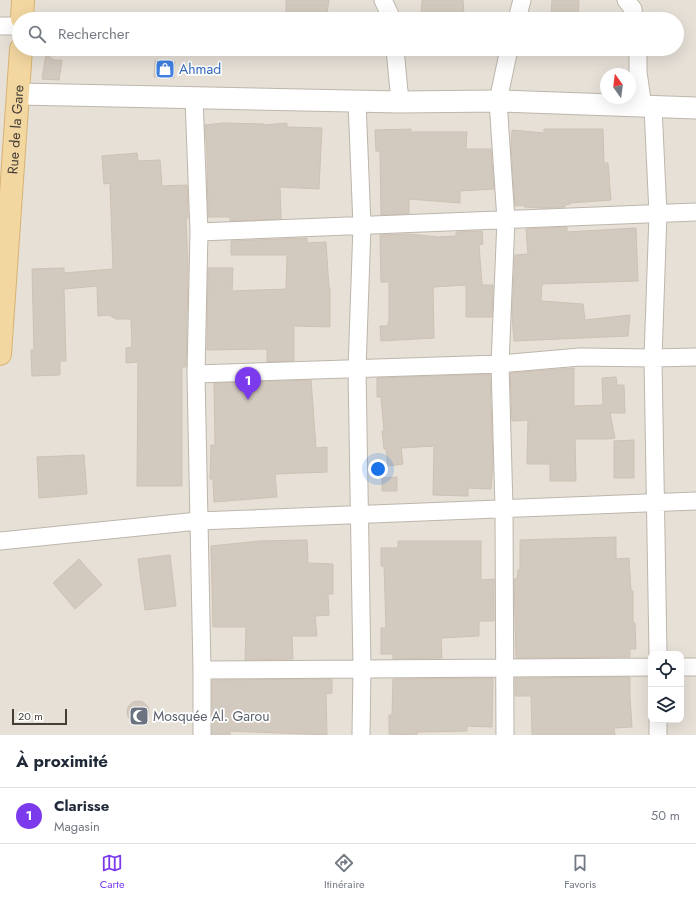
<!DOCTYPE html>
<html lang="fr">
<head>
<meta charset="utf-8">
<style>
	:root { --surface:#fff; --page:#f6f6f7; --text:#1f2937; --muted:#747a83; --line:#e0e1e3; --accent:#7c3aed }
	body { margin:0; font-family:Jost,sans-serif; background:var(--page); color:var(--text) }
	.controls { position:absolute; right:12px; bottom:12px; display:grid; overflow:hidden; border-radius:8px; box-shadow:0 4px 16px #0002 }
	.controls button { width:36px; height:36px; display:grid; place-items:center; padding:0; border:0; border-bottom:1px solid var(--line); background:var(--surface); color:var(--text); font:20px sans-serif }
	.compass { position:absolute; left:600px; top:68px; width:36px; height:36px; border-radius:50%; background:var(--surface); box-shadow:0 4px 16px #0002; rotate:346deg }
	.scale { position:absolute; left:12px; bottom:10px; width:55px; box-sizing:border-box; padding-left:4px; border:2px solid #453f38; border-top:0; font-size:11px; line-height:14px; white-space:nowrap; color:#453f38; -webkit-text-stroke:3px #fff; paint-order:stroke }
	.you { position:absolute; left:378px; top:469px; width:14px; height:14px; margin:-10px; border:3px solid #fff; border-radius:50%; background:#1a73e8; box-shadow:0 0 0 6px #1a73e833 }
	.badge { display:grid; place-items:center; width:26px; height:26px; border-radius:50%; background:var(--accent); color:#fff; font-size:13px; font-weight:700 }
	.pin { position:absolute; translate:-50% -33px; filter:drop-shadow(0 1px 2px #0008) }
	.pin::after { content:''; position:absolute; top:21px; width:14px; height:12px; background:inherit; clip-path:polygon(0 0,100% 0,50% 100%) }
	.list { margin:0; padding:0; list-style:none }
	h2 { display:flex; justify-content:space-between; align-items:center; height:52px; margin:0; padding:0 16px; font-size:17px }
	h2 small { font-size:13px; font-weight:400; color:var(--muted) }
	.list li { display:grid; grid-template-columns:26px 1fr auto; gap:12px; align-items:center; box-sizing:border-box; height:56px; padding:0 16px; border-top:1px solid var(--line) }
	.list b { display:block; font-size:15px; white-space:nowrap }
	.list p { margin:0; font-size:13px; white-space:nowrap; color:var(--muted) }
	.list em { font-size:13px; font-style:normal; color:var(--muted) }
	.icon { flex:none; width:22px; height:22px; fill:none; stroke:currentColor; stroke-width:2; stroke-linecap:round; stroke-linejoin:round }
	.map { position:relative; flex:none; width:696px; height:735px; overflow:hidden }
	.search { position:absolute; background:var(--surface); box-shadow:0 4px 16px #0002; left:12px; right:12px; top:12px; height:44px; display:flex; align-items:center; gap:10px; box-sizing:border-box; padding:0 14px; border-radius:22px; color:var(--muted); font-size:15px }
	.sheet { height:108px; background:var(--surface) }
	nav { display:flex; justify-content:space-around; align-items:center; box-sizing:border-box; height:56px; border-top:1px solid var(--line); background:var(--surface); font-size:11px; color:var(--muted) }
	nav a { display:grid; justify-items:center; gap:2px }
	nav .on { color:var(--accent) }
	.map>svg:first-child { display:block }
</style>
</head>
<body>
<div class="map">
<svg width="696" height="735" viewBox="0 0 696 735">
	<rect width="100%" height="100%" fill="#f2efe9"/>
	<path fill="#e6e0d7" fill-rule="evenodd" d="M0,0H696V735H0ZM19,19H677V49H19ZM606,74H630V98H606ZM651,654H681V720H651Z"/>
	<path fill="#d3cabf" stroke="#cdc2b3" d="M286,0H329L326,19H302V16L286,17Z
		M422,0H463L464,14L448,15V16L421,15Z
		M552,0H579L578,19L551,18Z
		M46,54L54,60H62L59,80L42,79Z
		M155,61L175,62L174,78L154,77Z
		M223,123L264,124V125L287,123V127L322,128L319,189L280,187L281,219L230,221V217H208L207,152L205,125Z
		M411,129V132H467L466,149H491L494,189L460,191V203L409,199V214L381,215L380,151H376L375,130Z
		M544,129H603L604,163H608L611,200L570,203V204L565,205V207L542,208L524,207V205L515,206L511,147L512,130L544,133Z
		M137,153L138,161L160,160L162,186L187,185L188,218H186L188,267L186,367H182V486H137L138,362L126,363V348L132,347L131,319H116L109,315L98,316L97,286L64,289L66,361H60V375L32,376L31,350H34L32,269L64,268V273L113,269L110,183L104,184L102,156Z
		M567,227V232L636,228L638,281L542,284L541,301L583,304L585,320L630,315L628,336L514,341L512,316L515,255L528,254L526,229Z
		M482,231L483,244L479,245L482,285H493L492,317H466V285L433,287L434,338L381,341L380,326H388V322H389V282H381L380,235L409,234L438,237L456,236V232Z
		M307,238V243L326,242L329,288H330V327L294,326V361L267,362V349L207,350L208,268H233L232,291L286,289L287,255H231V241Z
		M574,368V406L603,405L602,378L616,377L617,385H624L625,413H610L615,438L607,439H575L576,481H550V464H527L528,420L512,421L510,373Z
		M490,374L493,464L491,489L468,488V496L433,495L434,446L401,448L403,464L388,466L386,449H384L382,431H384L381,397H377V378Z
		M311,380L316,448L327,447V472L275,474L277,497L214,502L213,479H210L211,445H215L214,383Z
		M634,440V478H614V441Z
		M84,455L87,494L39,498L37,457Z
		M397,477V491H382V478Z
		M616,537V559L629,558L631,591H633V623H635L636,649H630V657L516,658L514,579H517L518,570H520V540Z
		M307,540L308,563L333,564V594H328L329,615L315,616L317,636H292L293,659L245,660L246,627H213L211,546L259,541Z
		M398,541H481V580L494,579V621H479V636L441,638L442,658L393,659V654H381V628H386L384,566H381V548H398Z
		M170,555L176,606L145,610L138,559Z
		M79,559L102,585L75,609L53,583Z
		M630,677V697L632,727L614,728L615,735H532L531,696H515V678Z
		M493,678L492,727L467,726V731L417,732V735L389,734V715H392L393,679Z
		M332,679V693L326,694L327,735L230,731V735H212V680Z
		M127 712a11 11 0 1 1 22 0a11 11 0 1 1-22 0Z"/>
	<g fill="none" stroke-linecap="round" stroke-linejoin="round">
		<g stroke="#bdb6ac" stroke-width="19">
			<path id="minor" d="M383,0L392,19
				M626,0L633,9L634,19
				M517,19L522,0
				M0,26H19
				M395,49L400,102
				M638,49V72L643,107
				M194,98L199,232L196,374L202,670V735
				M357,101L362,226L357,369L362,669L361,735
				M653,107L658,214L653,358L658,654
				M199,232L696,212
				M196,374L500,364L580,357L653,358L696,357
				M0,541L198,521L696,501
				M681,667H696
				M202,670L651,667
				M505,735L504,508L500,364L506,220L498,101L509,49
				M658,735V720"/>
		</g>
		<g stroke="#bdb6ac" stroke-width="23">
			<path id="tertiary" d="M19,94L400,102L498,101L696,108"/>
		</g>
		<g stroke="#d7b372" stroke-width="24">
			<g id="primary">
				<path d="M22,19L23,0"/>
				<path id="s1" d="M0,354L21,49"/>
			</g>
		</g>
		<use href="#minor" stroke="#fff" stroke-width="17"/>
		<use href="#tertiary" stroke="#fff" stroke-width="21"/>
		<use href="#primary" stroke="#f3d7a1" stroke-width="22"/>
	</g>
	<defs>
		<g id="shop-square" transform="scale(1)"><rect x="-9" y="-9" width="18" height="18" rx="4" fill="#3f7fe0" stroke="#fff"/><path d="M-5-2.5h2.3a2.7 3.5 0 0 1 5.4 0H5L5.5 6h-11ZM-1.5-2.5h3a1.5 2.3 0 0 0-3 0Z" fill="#fff"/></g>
		<g id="mosque-square" transform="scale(1)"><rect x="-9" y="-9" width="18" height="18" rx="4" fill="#6b7280" stroke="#fff"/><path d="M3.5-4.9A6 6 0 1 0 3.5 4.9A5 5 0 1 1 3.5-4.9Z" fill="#fff"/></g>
	</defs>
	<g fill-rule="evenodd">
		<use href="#shop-square" x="165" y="69"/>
		<use href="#mosque-square" x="139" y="716"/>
	</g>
	<g text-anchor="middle" stroke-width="3.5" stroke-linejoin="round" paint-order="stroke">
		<g font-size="14" fill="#366cbe" stroke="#fff" text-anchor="start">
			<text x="179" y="74">Ahmad</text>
		</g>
		<g font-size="14" fill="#453f38" stroke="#fff">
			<text dy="5" stroke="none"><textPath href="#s1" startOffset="225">Rue de la Gare</textPath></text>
		</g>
		<g font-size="14" fill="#5b616d" stroke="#fff" text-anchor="start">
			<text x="153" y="721">Mosquée Al. Garou</text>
		</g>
	</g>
</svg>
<div class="controls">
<button><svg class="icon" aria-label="locate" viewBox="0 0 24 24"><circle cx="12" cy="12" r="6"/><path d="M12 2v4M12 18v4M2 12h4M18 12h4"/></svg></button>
<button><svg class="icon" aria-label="layers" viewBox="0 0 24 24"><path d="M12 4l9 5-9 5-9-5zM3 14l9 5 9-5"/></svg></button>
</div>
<svg class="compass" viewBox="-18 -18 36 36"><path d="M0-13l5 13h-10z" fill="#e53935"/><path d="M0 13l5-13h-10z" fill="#747a83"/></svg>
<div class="scale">20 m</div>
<div class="you"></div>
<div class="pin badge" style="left:248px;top:400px">1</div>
<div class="search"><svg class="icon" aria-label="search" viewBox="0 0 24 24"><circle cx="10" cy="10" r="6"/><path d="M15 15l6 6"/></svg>Rechercher</div>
</div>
<section class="sheet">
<h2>À proximité<small></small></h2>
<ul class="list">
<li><span class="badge">1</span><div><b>Clarisse</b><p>Magasin</p></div><em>50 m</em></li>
</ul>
</section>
<nav>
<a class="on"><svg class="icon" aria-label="map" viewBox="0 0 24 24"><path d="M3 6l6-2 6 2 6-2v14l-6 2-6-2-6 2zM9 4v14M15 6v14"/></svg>Carte</a>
<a><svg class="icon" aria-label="directions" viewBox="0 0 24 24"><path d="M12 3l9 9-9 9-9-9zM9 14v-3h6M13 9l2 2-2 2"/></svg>Itinéraire</a>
<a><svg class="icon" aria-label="saved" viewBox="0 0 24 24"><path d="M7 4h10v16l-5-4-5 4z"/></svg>Favoris</a>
</nav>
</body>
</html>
